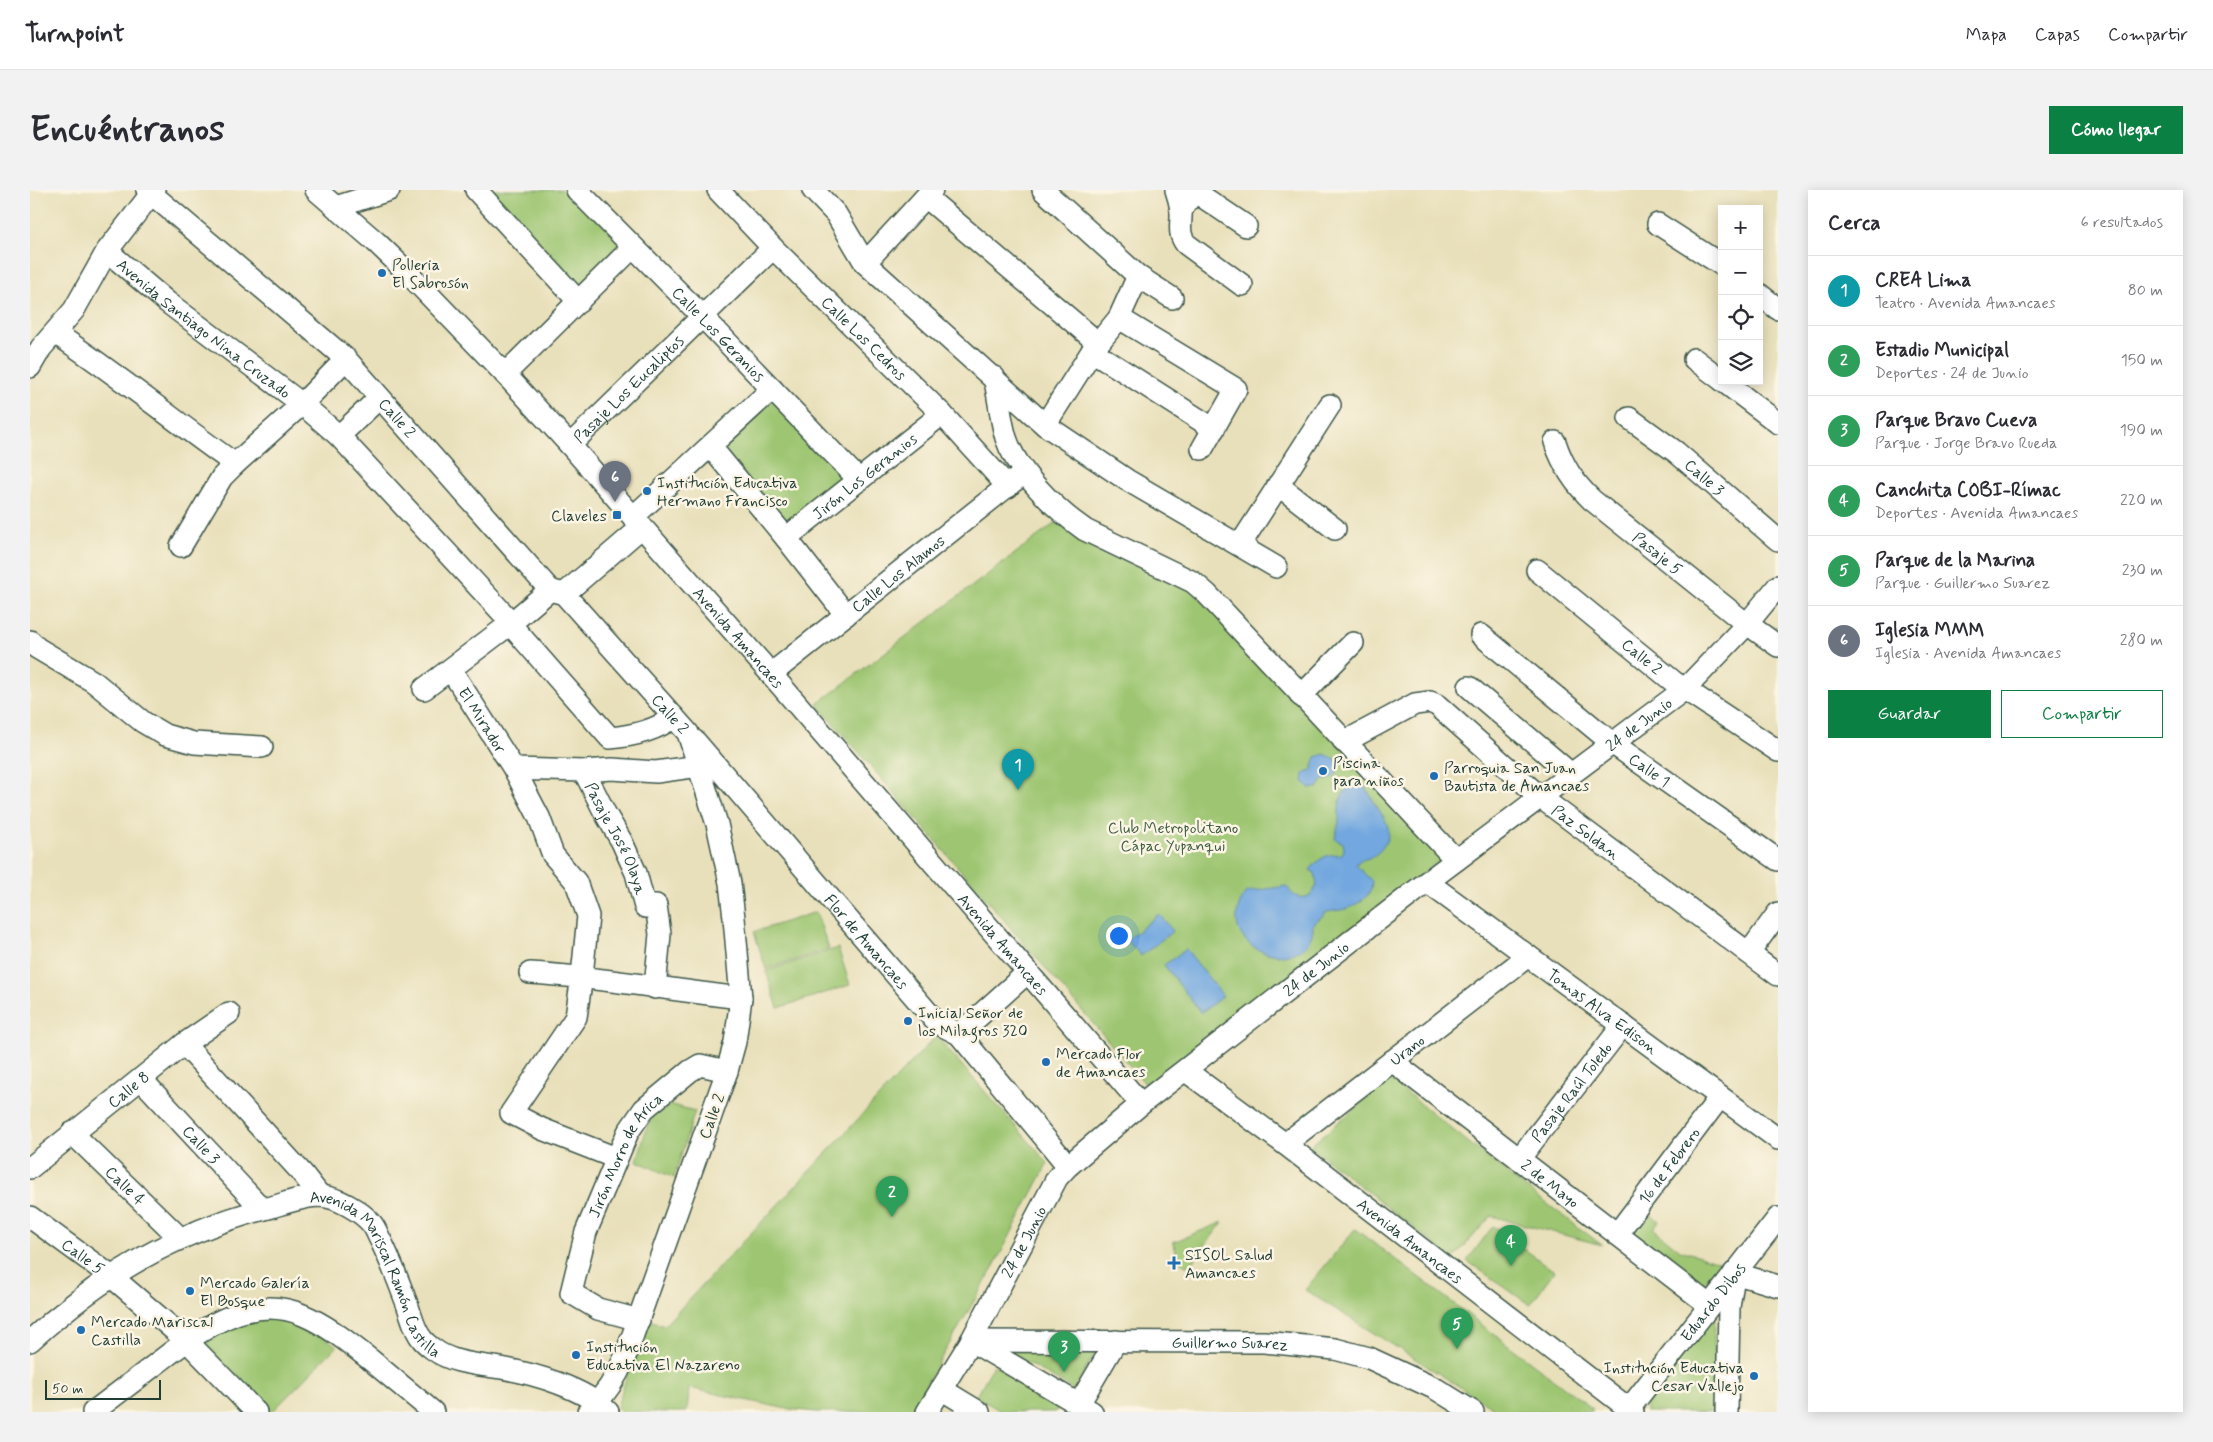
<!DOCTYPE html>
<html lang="es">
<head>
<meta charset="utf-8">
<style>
	:root { --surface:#fff; --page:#f2f2f3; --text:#2b2b33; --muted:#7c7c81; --line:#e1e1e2; --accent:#0b8043 }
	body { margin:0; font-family:Mynerve,sans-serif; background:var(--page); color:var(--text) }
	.controls { position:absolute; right:15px; top:15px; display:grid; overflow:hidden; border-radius:0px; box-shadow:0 2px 12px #0003 }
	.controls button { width:45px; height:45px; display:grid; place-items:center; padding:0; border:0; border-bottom:1px solid var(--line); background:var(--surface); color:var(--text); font:25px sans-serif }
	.scale { position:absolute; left:15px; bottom:12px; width:116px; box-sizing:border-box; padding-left:5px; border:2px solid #1f3d34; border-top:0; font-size:14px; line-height:18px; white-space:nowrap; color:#1f3d34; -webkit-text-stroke:4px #fcf5e5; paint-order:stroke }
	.you { position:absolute; left:1088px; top:745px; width:18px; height:18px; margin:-12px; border:4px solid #fff; border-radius:50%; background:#1a73e8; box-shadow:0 0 0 8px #1a73e833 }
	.badge { display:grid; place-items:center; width:32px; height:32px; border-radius:50%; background:var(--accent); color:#fff; font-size:16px; font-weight:700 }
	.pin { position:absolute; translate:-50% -41px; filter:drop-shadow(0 1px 2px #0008) }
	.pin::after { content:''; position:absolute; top:26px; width:18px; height:15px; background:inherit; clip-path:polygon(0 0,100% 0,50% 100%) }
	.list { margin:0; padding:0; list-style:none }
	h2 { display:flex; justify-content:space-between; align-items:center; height:65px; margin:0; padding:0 20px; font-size:21px }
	h2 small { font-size:16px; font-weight:400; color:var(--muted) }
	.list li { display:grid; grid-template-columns:32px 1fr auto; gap:15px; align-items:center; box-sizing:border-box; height:70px; padding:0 20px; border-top:1px solid var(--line) }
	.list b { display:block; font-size:19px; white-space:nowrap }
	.list p { margin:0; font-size:16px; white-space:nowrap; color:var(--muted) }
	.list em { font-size:16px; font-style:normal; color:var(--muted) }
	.actions { display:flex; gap:10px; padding:15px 20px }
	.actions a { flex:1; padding:11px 0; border:1px solid var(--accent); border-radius:0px; text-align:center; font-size:18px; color:var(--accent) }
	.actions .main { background:var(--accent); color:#fff }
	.icon { flex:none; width:28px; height:28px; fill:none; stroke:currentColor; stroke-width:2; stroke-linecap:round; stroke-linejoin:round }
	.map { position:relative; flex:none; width:1748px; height:1222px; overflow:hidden; border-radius:0px }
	header { display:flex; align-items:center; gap:30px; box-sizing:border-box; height:70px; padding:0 25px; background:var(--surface); border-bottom:1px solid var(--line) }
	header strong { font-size:24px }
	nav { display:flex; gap:28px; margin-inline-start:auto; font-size:18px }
	.intro { display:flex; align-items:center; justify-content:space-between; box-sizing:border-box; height:120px; padding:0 30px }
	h1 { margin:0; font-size:35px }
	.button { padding:12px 22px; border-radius:0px; background:var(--accent); color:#fff; font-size:18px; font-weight:700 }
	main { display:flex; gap:30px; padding:0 30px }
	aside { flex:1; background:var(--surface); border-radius:0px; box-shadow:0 2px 12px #0003 }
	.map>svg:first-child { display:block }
</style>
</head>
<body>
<header>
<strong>Turnpoint</strong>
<nav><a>Mapa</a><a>Capas</a><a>Compartir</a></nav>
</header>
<div class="intro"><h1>Encuéntranos</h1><a class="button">Cómo llegar</a></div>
<main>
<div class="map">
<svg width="1748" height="1222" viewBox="0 0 1748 1222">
	<rect width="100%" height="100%" fill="#fcf5e5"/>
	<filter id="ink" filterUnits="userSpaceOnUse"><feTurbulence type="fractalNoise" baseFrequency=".02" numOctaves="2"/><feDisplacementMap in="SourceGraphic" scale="10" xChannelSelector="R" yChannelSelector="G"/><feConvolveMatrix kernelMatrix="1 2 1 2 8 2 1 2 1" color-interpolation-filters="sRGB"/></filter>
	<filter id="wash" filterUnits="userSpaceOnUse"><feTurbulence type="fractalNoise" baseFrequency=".0096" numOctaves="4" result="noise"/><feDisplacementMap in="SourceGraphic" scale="20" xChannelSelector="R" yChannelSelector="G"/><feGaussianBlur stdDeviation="1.12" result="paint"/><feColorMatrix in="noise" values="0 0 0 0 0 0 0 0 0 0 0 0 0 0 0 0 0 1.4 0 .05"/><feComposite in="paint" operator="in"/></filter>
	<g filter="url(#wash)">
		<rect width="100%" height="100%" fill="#e8e0ba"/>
		<path fill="#9ec672" stroke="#5e8253" d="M456,0H539L594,55L548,102Z
			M742,209L817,288L757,337L690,255Z
			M1028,331L1161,399L1415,667L1118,897L787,514Z
			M786,722L799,759L736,779L724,742Z
			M808,758L820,795L748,818L736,781Z
			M906,846L1018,973L962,1080L880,1222H787L757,1219L659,1198L657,1222H592L587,1217L606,1156L618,1129L634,1136Z
			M1360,889L1480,986L1572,1055L1461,1026L1423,1069L1280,956Z
			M638,914L665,921L644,988L607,971L621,923Z
			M1618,1022L1629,1031L1623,1038L1650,1060L1692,1073L1670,1098L1600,1045Z
			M1193,1032L1160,1075L1155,1076L1149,1070L1143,1052Z
			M1463,1036L1524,1081L1500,1115L1437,1071Z
			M1325,1039L1563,1219L1560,1222H1470L1275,1100Z
			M1685,1120L1683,1222H1615V1214Z
			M240,1127L276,1134L307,1156L242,1222H240L173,1154C193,1138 214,1130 240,1127Z
			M985,1159L1066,1161L1044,1200L982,1164Z
			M964,1175L1030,1214L1026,1222H972L946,1206Z"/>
		<path fill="#72a7df" stroke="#48728a" d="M1294,564L1306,569C1312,580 1306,590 1293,590L1288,598H1279L1273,591L1274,584L1282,579L1286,567Z
			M1325,595L1335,597C1339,602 1342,608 1345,614C1355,629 1365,640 1353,657C1347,665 1340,669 1330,670L1326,675L1342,691L1341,699L1338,705L1326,715L1317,719L1297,722L1283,734C1285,790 1175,764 1216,702L1257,696C1262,707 1270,710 1281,705L1287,695L1285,683L1280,680C1288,669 1297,663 1311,665L1314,660L1313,653L1305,649C1306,642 1309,635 1309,629C1309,614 1308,602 1325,595Z
			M1129,724L1143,741L1111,766L1097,750Z
			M1156,759L1193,806L1171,823L1134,775Z"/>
	</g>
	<g filter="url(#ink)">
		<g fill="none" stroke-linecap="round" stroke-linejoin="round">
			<g stroke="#3d5548" stroke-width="24">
				<g id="minor">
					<path id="s1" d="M117,0L316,169L520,400L534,404L658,543L687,634L700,693L704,728L711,808L705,852L697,881L595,1167C586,1189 575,1206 558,1222"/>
					<path id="s2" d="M286,0L346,52L375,80L475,184L540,255L741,484L1111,914"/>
					<path d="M446,0L549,112"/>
					<path id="s3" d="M547,0L672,126L829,290"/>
					<path id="s4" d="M688,0L743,58L912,224L978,297"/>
					<path d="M783,0L806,24L835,73L1015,235L1097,290L1246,377"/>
					<path d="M1013,0L1108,86L1142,108"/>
					<path d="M1146,0C1148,6 1150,13 1151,20C1152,32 1147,43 1156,54L1212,95"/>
					<path d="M896,7L1068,153"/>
					<path d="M306,17L359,0"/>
					<path d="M1151,21L1164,1L1216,36"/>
					<path d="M1628,34L1692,75"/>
					<path id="s5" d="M77,61L137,112L272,214L309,246L482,433"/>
					<path d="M835,73L902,0"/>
					<path d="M1729,104L1748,119"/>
					<path d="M1089,128L1206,199L1172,259"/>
					<path d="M25,143C87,184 144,231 205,274"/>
					<path d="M1062,161L1184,239"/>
					<path d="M1664,169L1692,190"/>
					<path d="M0,177L11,158L44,120L77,61L124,0"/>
					<path d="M475,184L603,57"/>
					<path d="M964,187C969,207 970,228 976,248C987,282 1026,320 1055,340L1163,392L1177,404L1426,670"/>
					<path d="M1693,191L1748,233"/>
					<path id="s6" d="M1599,228L1646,262L1748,350"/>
					<path d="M1015,235L1062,161L1089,128L1108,86"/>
					<path d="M309,246L349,208"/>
					<path id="s7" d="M1525,252C1533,276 1544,293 1562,310L1709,428L1748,456"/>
					<path id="s8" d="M540,255L743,58"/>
					<path d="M680,256L756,348L816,425"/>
					<path d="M1248,295L1305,339"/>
					<path d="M603,327L742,199"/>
					<path id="s9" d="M756,348L912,224"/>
					<path d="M1210,355L1300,215"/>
					<path d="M151,356L192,287L205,274L272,214L316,169"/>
					<path id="s10" d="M1507,380L1644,492L1748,561"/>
					<path d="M534,404L612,337"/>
					<path d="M480,434L580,548C603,546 625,541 644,527"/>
					<path id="s11" d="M1451,445L1582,553L1748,670"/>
					<path d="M0,451L7,458L64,492L113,532L135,545L164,553L232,557"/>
					<path id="s12" d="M421,480L484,579"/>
					<path id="s13" d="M741,484L989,287"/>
					<path d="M1439,497L1541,584"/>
					<path d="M394,499L480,434L520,400"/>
					<path d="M1271,506L1323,453"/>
					<path id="s14" d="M665,551L907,833L929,844L1038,976"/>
					<path id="s15" d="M1314,552L1385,514L1400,512L1407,515L1510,607L1748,785"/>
					<path id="s16" d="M554,581L575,623L592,652L606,683L615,717"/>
					<path id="s17" d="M1397,692L1748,949"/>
					<path d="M1719,763L1748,723"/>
					<path d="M500,783C571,787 640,800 711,808"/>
					<path d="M625,798L630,744L626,715"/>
					<path d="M929,844L998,782"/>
					<path d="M154,854L272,983L290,1006"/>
					<path id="s18" d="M1362,871L1679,1115"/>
					<path id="s19" d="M1156,881L1255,954L1603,1222"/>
					<path id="s20" d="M111,889L232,1019"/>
					<path id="s21" d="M42,943L150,1048"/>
					<path id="s22" d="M1255,954L1498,766"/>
					<path d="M586,968L512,939L481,923L546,827L552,786L558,726L546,692L523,665L509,627L484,579L554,581L582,579L626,582L669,576"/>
					<path id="s23" d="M1489,969L1593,835"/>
					<path id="s24" d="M0,978L154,854L199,823"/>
					<path id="s25" d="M0,1027L82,1087L157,1151L226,1222"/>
					<path id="s26" d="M1587,1044L1690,907"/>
					<path d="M1704,1083L1748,1096"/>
					<path id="s27" d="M609,1130L568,1119L541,1103L556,1042L598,942L614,919L660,881L670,875L697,881"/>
					<path id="s28" d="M0,1151C72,1085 146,1041 242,1017C256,1013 274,1006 290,1006C307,1007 331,1021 342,1034C346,1039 348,1046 351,1051C361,1072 369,1092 377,1114C381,1124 384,1140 392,1149C394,1152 399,1156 403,1159C423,1174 448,1174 471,1178C505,1184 554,1198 578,1222"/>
					<path id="s29" d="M941,1151L1234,1152L1305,1159L1339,1168L1406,1199L1443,1222"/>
					<path d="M941,1151L1062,1222"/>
					<path d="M911,1199L949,1222"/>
					<path d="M1049,1214L1086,1151"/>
					<path id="s30" d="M1599,1219L1748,1028"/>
					<path d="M63,1222C84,1206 105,1190 126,1174C167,1143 218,1101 273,1125C299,1136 320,1154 342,1171C362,1188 383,1205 403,1222"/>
					<path id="s31" d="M897,1222L941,1151L1027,988L1038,976L1111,914L1397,692L1655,499L1717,434L1748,396"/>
					<path d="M1697,1222L1699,1117L1704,1086"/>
				</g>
			</g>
			<use href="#minor" stroke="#fff" stroke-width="21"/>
		</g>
	</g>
	<g fill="#1f6fb2" stroke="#fcf5e5" stroke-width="2">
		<circle cx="352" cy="83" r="5"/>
		<circle cx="617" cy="301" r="5"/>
		<rect x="582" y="320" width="10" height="10" rx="2.5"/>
		<circle cx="1293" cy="581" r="5"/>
		<circle cx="1404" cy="586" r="5"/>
		<circle cx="878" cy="831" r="5"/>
		<circle cx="1016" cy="872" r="5"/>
		<path d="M1141.5 1065.5h5v5h5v5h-5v5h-5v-5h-5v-5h5z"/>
		<circle cx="160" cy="1101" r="5"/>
		<circle cx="51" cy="1140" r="5"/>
		<circle cx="546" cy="1165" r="5"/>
		<circle cx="1724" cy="1186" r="5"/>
	</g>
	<g text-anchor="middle" stroke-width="5" stroke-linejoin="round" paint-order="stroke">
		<g font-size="16" fill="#1f3d34" stroke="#fcf5e5" text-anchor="start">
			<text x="362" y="80">Polleria<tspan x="362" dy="18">El Sabrosón</tspan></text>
			<text x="627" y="298">Institución Educativa<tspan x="627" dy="18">Hermano Francisco</tspan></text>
			<text x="577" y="331" text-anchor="end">Claveles</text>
			<text x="1303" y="578">Piscina<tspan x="1303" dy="18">para niños</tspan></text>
			<text x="1414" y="583">Parroquia San Juan<tspan x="1414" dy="18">Bautista de Amancaes</tspan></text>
			<text x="888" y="828">Inicial Señor de<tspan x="888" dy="18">los Milagros 320</tspan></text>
			<text x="1026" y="869">Mercado Flor<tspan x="1026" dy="18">de Amancaes</tspan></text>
			<text x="1155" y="1070">SISOL Salud<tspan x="1155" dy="18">Amancaes</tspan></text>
			<text x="170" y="1098">Mercado Galería<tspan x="170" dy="18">El Bosque</tspan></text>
			<text x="61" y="1137">Mercado Mariscal<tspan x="61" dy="18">Castilla</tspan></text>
			<text x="556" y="1162">Institución<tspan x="556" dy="18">Educativa El Nazareno</tspan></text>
			<text x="1714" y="1183" text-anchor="end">Institución Educativa<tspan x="1714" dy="18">Cesar Vallejo</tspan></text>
		</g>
		<g font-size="16" fill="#1f3d34" stroke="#fcf5e5">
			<text dy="6" stroke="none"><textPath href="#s5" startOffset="124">Avenida Santiago Nina Cruzado</textPath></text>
			<text dy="6" stroke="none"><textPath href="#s3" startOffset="202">Calle Los Geranios</textPath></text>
			<text dy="6" stroke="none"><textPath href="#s4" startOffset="208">Calle Los Cedros</textPath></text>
			<text dy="6" stroke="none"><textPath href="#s8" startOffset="81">Pasaje Los Eucaliptos</textPath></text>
			<text dy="6" stroke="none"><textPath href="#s1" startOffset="339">Calle 2</textPath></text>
			<text dy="6" stroke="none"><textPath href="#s9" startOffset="100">Jirón Los Geranios</textPath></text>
			<text dy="6" stroke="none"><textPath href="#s6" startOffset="96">Calle 3</textPath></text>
			<text dy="6" stroke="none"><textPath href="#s7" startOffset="154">Pasaje 5</textPath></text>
			<text dy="6" stroke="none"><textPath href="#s13" startOffset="162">Calle Los Alamos</textPath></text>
			<text dy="6" stroke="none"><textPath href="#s2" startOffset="616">Avenida Amancaes</textPath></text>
			<text dy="6" stroke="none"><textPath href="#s10" startOffset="136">Calle 2</textPath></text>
			<text dy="6" stroke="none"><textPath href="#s1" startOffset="744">Calle 2</textPath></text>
			<text dy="6" stroke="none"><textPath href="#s12" startOffset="59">El Mirador</textPath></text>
			<text dy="6" stroke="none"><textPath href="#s31" startOffset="1006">24 de Junio</textPath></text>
			<text dy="6" stroke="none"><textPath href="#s11" startOffset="216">Calle 1</textPath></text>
			<text dy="6" stroke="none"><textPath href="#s15" startOffset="299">Paz Soldan</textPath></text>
			<text dy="6" stroke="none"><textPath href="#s16" startOffset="75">Pasaje José Olaya</textPath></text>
			<text dy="6" stroke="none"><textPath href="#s14" startOffset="264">Flor de Amancaes</textPath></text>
			<text dy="6" stroke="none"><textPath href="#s2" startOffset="1021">Avenida Amancaes</textPath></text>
			<text dy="6" stroke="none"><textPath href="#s31" startOffset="601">24 de Junio</textPath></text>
			<text dy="6" stroke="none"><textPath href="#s17" startOffset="218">Tomas Alva Edison</textPath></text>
			<text dy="6" stroke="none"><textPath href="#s22" startOffset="154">Urano</textPath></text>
			<text dy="6" stroke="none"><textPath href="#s24" startOffset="126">Calle 8</textPath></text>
			<text dy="6" stroke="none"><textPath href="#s23" startOffset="85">Pasaje Raúl Toledo</textPath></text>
			<text transform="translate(681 926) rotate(-70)" y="6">Calle 2</text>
			<text dy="6" stroke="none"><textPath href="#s20" startOffset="89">Calle 3</textPath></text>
			<text dy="6" stroke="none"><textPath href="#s27" startOffset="224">Jirón Morro de Arica</textPath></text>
			<text dy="6" stroke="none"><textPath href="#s26" startOffset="86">16 de Febrero</textPath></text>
			<text dy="6" stroke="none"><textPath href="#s18" startOffset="200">2 de Mayo</textPath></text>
			<text dy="6" stroke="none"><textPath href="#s21" startOffset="75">Calle 4</textPath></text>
			<text dy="6" stroke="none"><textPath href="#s19" startOffset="281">Avenida Amancaes</textPath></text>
			<text dy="6" stroke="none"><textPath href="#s31" startOffset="196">24 de Junio</textPath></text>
			<text dy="6" stroke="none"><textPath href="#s25" startOffset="66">Calle 5</textPath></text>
			<text dy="6" stroke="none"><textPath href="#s28" startOffset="428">Avenida Mariscal Ramón Castilla</textPath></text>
			<text dy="6" stroke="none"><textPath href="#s30" startOffset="136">Eduardo Dibos</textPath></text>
			<text dy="6" stroke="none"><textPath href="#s29" startOffset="259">Guillermo Suarez</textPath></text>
		</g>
		<g font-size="16" fill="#3f5f44" stroke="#fcf5e5">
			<text x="1143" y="643">Club Metropolitano<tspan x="1143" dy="18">Cápac Yupanqui</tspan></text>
		</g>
	</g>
</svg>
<div class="controls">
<button>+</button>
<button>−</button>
<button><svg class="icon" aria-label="locate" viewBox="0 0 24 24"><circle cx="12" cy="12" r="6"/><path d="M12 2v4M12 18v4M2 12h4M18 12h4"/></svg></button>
<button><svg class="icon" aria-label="layers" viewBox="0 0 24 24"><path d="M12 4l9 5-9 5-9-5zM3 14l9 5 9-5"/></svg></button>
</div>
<div class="scale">50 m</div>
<div class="you"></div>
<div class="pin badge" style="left:988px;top:600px;background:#0f9aa8">1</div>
<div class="pin badge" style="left:862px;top:1027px;background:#2e9e5b">2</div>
<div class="pin badge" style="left:1034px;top:1182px;background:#2e9e5b">3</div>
<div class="pin badge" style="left:1481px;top:1076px;background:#2e9e5b">4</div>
<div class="pin badge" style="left:1427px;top:1159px;background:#2e9e5b">5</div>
<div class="pin badge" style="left:585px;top:312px;background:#6b7280">6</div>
</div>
<aside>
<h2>Cerca<small>6 resultados</small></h2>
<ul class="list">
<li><span class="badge" style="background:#0f9aa8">1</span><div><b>CREA Lima</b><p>Teatro · Avenida Amancaes</p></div><em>80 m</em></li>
<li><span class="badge" style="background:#2e9e5b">2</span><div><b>Estadio Municipal</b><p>Deportes · 24 de Junio</p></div><em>150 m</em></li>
<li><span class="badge" style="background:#2e9e5b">3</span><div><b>Parque Bravo Cueva</b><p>Parque · Jorge Bravo Rueda</p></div><em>190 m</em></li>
<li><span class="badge" style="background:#2e9e5b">4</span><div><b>Canchita COBI-Rímac</b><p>Deportes · Avenida Amancaes</p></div><em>220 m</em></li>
<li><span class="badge" style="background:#2e9e5b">5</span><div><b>Parque de la Marina</b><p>Parque · Guillermo Suarez</p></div><em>230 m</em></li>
<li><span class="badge" style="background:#6b7280">6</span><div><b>Iglesia MMM</b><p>Iglesia · Avenida Amancaes</p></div><em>280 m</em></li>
</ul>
<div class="actions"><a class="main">Guardar</a><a>Compartir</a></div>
</aside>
</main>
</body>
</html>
